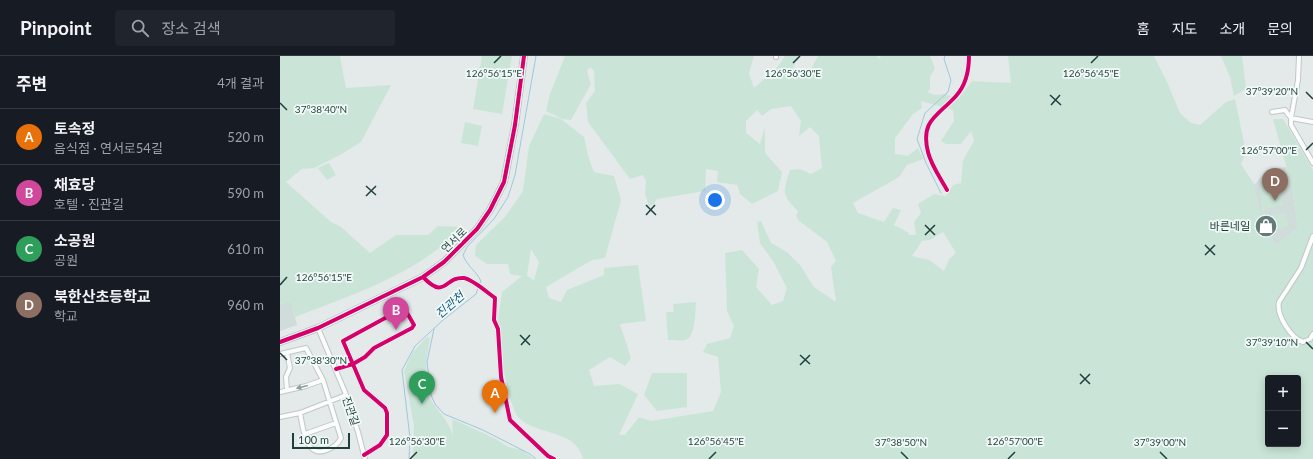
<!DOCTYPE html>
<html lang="ko">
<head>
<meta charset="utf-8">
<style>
	:root { --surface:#171b24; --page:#20242c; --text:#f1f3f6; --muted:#9ea1a6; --line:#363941; --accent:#8c9099 }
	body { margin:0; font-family:Lato,"Noto Sans KR",sans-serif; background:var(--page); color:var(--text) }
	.controls { position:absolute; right:12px; bottom:12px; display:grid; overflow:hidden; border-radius:4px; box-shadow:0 2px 10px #0003 }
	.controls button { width:36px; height:36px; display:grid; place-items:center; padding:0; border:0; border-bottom:1px solid var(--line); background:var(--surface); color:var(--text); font:20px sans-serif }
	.scale { position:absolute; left:12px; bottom:10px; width:58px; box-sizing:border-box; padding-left:4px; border:2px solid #1f3f3d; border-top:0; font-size:11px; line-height:14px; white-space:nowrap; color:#1f3f3d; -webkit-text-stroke:3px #f1f9f6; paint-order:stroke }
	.you { position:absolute; left:435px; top:144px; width:14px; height:14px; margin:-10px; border:3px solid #fff; border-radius:50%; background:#1a73e8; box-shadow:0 0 0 6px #1a73e833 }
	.badge { display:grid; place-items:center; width:26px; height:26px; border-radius:50%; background:var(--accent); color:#fff; font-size:13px; font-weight:700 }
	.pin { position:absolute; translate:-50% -33px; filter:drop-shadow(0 1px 2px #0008) }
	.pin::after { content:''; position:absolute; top:21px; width:14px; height:12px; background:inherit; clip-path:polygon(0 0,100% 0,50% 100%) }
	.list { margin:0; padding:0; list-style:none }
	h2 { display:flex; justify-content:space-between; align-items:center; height:52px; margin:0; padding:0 16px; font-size:17px }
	h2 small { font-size:13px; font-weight:400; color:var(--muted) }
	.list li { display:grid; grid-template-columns:26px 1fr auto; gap:12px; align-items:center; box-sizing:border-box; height:56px; padding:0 16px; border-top:1px solid var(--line) }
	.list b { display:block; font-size:15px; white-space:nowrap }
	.list p { margin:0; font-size:13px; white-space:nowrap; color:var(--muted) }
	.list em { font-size:13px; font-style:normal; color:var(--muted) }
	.icon { flex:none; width:22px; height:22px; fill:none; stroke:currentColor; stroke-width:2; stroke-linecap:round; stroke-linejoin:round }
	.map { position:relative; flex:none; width:1033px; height:403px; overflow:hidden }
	header { display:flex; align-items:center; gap:24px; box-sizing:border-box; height:56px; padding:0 20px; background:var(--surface); border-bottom:1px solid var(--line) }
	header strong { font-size:19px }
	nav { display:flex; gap:22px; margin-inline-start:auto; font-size:14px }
	.search { width:280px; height:36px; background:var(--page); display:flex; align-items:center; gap:10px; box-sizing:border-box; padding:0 14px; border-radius:4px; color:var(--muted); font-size:15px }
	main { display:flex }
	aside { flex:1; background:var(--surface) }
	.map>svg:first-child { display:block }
</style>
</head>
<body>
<header>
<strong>Pinpoint</strong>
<div class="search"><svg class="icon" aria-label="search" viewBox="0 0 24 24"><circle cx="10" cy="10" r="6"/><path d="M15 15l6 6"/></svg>장소 검색</div>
<nav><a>홈</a><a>지도</a><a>소개</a><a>문의</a></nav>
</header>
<main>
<aside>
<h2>주변<small>4개 결과</small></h2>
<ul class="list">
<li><span class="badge" style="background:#e8710a">A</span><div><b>토속정</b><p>음식점 · 연서로54길</p></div><em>520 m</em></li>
<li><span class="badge" style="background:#d1479c">B</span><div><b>채효당</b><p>호텔 · 진관길</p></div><em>590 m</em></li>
<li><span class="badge" style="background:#2e9e5b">C</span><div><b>소공원</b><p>공원</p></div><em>610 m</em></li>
<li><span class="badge" style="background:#8d6e63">D</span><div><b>북한산초등학교</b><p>학교</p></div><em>960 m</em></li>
</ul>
</aside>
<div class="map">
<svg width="1033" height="403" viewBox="0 0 1033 403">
	<rect width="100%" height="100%" fill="#e3eae9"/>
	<path fill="#d0dcd9" d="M1006,111L1012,131L1018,172L996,190L980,159L974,129L987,114Z
		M11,245L17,269L0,275V248Z"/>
	<path fill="#cae5d8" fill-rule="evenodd" d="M0,0H60L66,32L111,29L81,86L60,99L34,112L22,113L6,126L51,166L61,171L90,197L116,179H148L158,170L182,171C140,217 72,239 15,261L11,245L0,248Z
		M202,0H232L222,58L193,53Z
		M285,0H474L469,17L474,32L497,12L505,0H521L516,6L511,15L520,22L530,15L538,0H597L599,3L601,0H650L655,12L650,21V34L647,36L655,39L665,38L678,43L692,25L731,27L728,0H874L887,26L900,57L911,67L920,69L946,46L955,43L966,96L961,108L974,128L980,159L996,190L1018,172L1012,131L993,63H1003L1033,114V403H303C296,373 258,380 239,362C229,353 217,282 218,267C218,257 221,247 222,236L242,220L230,218L228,208H207L195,200L196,189L225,161L243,135L249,90L264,58L281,63L304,81L309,103L314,116L334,120L341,144L325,202L312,204L266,231L269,242L281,246L287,234L324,219V212L358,209L366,265L340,268L351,302L345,310L330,301L309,314L314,330L339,328L358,338L339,379H345L359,361L371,365L433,355L441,336L438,301L423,296L427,288L450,282L454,270L447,255L445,197L462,194L479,213L476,231L492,249L503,245L507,232L493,205L480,187L477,166L481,165L491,187L507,196L520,209L534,231L556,246L551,211L556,205L547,186L519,165L516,160L518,155C501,138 503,137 510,114L520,113L531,118L542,112L539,80L530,71L519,80L521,65L511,50L491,53L482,60L477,54L466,65V77L480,88L485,71V97L502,116L498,135L472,148L460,138L457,129L437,126L438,115L426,113L425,135L377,143L374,148L369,150L365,138L366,125L363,119L350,123L308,66L306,47L315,35L314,15L310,11L307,15L311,28L291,64L282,63L266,55L270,38ZM641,45L673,54L674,65L661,85L666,88H681L691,75L694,85L683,104L681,127L673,129L666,140L654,138L638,148L641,157L634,166L636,179H629V177L614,169L621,154L613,152L604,166L578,157L573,147L619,121L627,109L643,103L638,92L628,100L615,98V82L633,58L642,52ZM663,176L676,197L669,203L664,215L649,204L632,200L642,185L650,184ZM251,193L259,206L254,224L247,220ZM988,322H1018V388H988Z
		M941,0H962L966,33L954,40L950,21Z
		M185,66L202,70L198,90L181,87Z
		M49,107L56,119L47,124L38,112Z
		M994,115L1003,149L986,153L982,158L980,129L988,116Z
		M1005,157L1009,169L992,176L988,162L989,160Z
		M416,246C415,255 416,282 405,284C400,285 393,284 388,284L386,256H394L393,248Z
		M147,281L150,282C147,297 142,330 150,343C159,357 168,363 173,380L172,363L216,383L228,391L242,394L254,403H133L134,370L124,315L132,297Z
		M372,317H407V351L377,355L364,339Z"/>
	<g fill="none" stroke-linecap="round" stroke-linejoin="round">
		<path stroke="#9ec8dd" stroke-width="1" d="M661,137L646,107L637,83L645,57L668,36L671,24L664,3L665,0
			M200,227L201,225C196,215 187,210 183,199L187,191L214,163L228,141L235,119L256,0
			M154,273L147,306L151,339L155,348L164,358L203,374L250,398L256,403
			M129,403L130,382L122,314L135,290L163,264L196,238L198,232"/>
		<g stroke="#c0c7c6" stroke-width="6">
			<path id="minor" d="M1019,0L1018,24L1011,62V69L1033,107
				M496,1V0
				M992,56L1005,54L1011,62L1033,66
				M667,134C661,123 651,109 648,96C640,64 658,60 676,40C686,29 689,14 689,0
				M1033,180L1021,212L999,246C996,259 1011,282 1023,286L1030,283L1033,278
				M143,221C166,245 164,220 184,222C192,223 208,237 215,242L214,264L218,273L221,321L230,364L268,400L274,403
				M38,272L65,336L78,376L85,403
				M7,297L10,312L6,321L7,334
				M0,298L26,292L43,324L61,382C57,389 54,391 47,394C25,403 23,371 20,357
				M56,313L73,308L85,301L94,292L132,272L134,269L126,255H118L63,285L84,334L105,352L107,357V379L100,389L84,399
				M0,336L26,330L43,324
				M0,361L20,357L66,339
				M25,378L56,367"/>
		</g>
		<g stroke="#bec8c6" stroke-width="8">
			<path id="secondary" d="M0,286L38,272L143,221L164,206L197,173L210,154L224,126L235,69L244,0"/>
		</g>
		<use href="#minor" stroke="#fbfcfc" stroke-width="4"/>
		<use href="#secondary" stroke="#fbfcfc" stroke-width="6"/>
		<g stroke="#f1f9f6" stroke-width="6">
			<path id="cycleway" d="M667,134C661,123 651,109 648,96C640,64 658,60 676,40C686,29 689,14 689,0
				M143,221C166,245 164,220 184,222C192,223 208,237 215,242L214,264L218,273L221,321L230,364L268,400L274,403
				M0,286L38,272L143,221L164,206L197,173L210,154L224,126L235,69L244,0
				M56,313L73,308L85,301L94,292L132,272L134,269L126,255H118L63,285L84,334L105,352L107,357V379L100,389L84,399"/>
		</g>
		<use href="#cycleway" stroke="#d6006c" stroke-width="4"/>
	</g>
	<defs><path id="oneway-solid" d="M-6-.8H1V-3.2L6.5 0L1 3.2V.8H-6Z"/></defs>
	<use fill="#8d9e9c" href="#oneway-solid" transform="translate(22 331) rotate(166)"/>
	<path fill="none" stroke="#1f3f3d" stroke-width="1.5" d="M214,7L221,0M513,7L520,0M811,7L818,0M1026,36L1033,43M770,39L781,49M0,47L7,54M771,49L780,39M1026,94L1033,87M86,130L96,139M86,140L96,130M366,149L376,159M366,159L375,149M645,169L655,179M645,179L655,169M925,189L935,199M925,199L935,189M0,229L7,221M240,279L250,289M1026,286L1033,293M241,289L250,279M0,297L7,304M520,299L530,308M520,309L530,299M800,318L810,328M800,328L810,318M621,396L628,403M880,396L887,403M130,403L137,396M429,403L436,396M728,403L735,396"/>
	<defs>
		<g id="shop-disc" transform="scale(1.15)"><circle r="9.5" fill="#647b79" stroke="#f1f9f6"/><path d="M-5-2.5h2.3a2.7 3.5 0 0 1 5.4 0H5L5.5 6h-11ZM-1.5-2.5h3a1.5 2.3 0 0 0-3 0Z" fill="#fff"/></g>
	</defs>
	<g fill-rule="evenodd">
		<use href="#shop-disc" x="986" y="170"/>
	</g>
	<g text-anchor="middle" stroke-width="3.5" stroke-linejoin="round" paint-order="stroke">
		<g font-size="11" fill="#1f3f3d" stroke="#f1f9f6" text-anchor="end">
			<text x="970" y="174">바른네일</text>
		</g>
		<g font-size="11" fill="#1f3f3d" stroke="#f1f9f6">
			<text transform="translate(174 184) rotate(-45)" y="4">연서로</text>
			<text transform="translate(71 355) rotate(71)" y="4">진관길</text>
		</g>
		<g font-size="12" font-style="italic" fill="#125882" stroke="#f1f9f6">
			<text transform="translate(170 249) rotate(-41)" y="4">진관천</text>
		</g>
	</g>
	<g font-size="10" text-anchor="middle" fill="#1f3f3d" stroke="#f1f9f6" stroke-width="3.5" stroke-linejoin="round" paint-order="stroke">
		<text x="214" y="21">126°56'15"E</text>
		<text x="513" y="21">126°56'30"E</text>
		<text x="811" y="21">126°56'45"E</text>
		<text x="992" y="39">37°39'20"N</text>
		<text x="41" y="57">37°38'40"N</text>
		<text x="989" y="98">126°57'00"E</text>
		<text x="44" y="225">126°56'15"E</text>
		<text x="992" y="290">37°39'10"N</text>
		<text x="41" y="308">37°38'30"N</text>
		<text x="137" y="389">126°56'30"E</text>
		<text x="436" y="389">126°56'45"E</text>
		<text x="735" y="389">126°57'00"E</text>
		<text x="621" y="390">37°38'50"N</text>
		<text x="880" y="390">37°39'00"N</text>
	</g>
</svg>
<div class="controls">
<button>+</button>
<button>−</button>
</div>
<div class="scale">100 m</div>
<div class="you"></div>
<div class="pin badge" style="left:215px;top:357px;background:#e8710a">A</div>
<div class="pin badge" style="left:116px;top:274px;background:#d1479c">B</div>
<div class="pin badge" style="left:142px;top:348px;background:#2e9e5b">C</div>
<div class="pin badge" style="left:995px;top:145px;background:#8d6e63">D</div>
</div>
</main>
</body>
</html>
